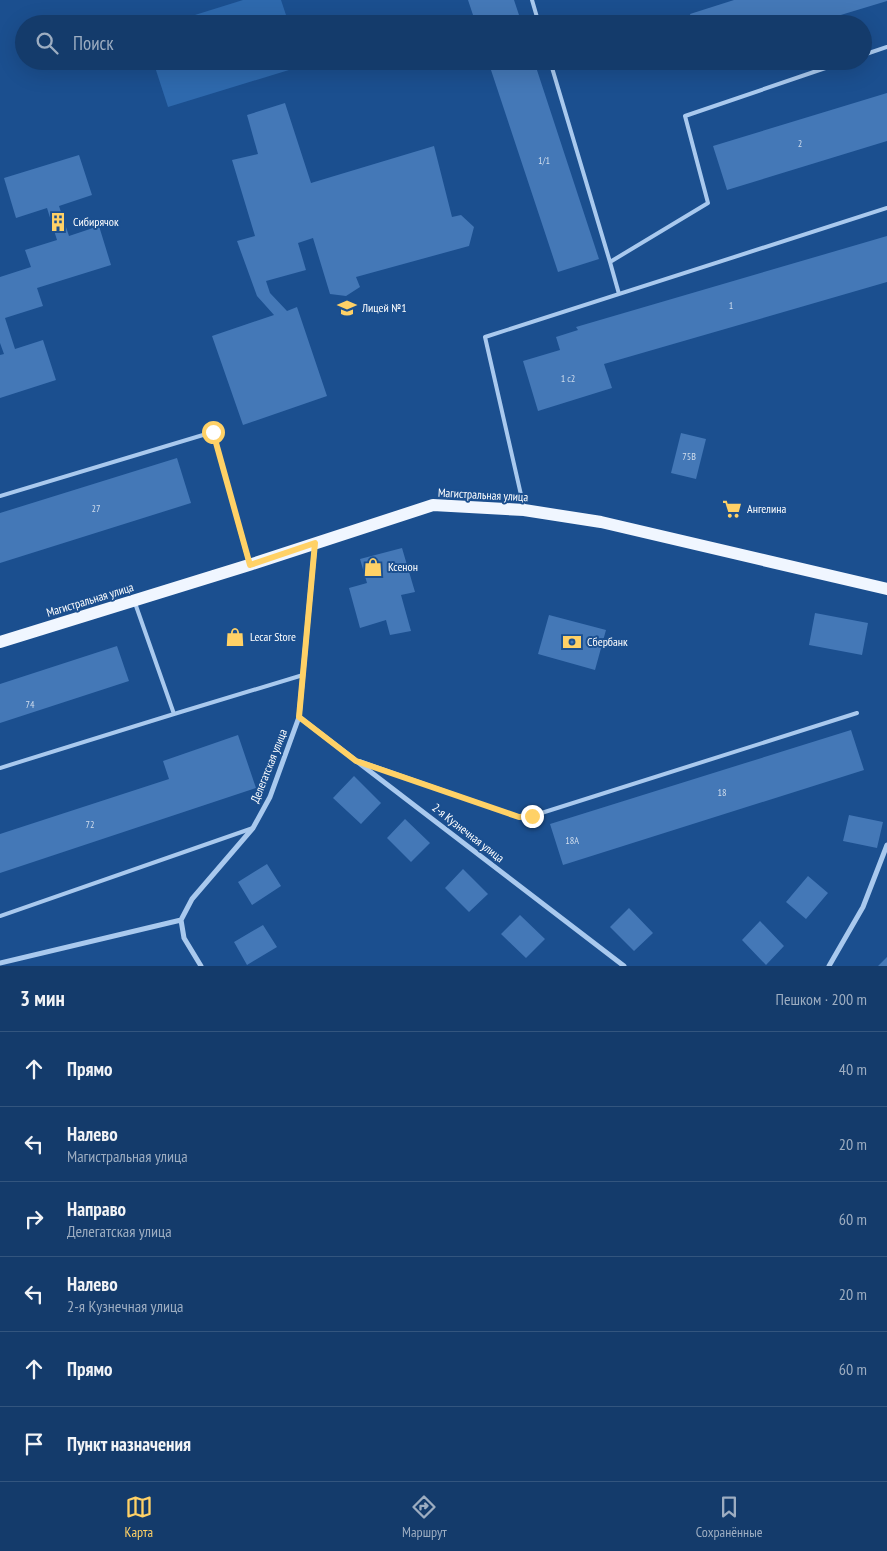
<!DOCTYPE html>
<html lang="ru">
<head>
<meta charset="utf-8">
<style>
	:root { --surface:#143b6b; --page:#214673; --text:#f1f3f6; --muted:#9dadc1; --line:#33557e; --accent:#ffd166 }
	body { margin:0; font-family:"PT Sans Narrow",sans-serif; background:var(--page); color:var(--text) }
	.stop { position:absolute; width:15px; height:15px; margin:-11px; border:4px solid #ffd166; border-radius:50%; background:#fff }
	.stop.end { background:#ffd166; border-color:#fff; box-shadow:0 1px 5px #0008 }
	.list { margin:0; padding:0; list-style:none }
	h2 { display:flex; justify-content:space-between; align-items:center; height:65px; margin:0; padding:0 20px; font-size:21px }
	h2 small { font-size:16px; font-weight:400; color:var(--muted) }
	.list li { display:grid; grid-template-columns:32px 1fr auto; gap:15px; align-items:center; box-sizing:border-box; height:75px; padding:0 20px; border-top:1px solid var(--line) }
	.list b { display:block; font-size:19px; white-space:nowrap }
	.list p { margin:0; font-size:16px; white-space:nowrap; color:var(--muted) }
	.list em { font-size:16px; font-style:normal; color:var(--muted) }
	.icon { flex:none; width:28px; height:28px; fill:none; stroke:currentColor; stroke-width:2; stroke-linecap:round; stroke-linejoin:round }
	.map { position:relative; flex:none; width:887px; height:966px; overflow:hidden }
	.search { position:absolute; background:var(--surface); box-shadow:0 5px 20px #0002; left:15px; right:15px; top:15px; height:55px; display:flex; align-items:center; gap:12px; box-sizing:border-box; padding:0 18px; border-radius:28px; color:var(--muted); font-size:19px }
	.sheet { height:515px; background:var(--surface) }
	nav { display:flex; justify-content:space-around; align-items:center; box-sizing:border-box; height:70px; border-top:1px solid var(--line); background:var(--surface); font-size:14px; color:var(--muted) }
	nav a { display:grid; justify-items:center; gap:2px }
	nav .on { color:var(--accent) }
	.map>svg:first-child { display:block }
</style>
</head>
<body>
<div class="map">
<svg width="887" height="966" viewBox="0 0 887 966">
	<rect width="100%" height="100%" fill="#1b4f8f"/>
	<path fill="#2e69ad" d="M243,0H281L289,24H166Z
		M153,61H300L302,66L168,107Z"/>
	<path fill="#4478b7" d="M468,0H514L522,24H476Z
		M734,0H887V1L811,24H693L690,14Z
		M488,61H534L599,259L558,272Z
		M887,93V141L727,190L713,146Z
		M285,103L311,183L434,146L452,217L461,215L474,227L469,246L356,277L360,287L346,296L330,294L313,238L298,243L306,270L266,281L270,293L287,311L297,307L327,396L243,425L212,336L274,315L257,296L237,241L255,236L232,160L258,154L247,115Z
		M79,155L92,195L59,206L69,236L99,226L111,265L37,288L43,306L5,318L15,349L43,340L56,380L0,398V355L4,354L0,343V277L31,267L25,250L57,240L47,208L16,218L4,178Z
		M887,236V282L604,364L612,388L538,411L523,361L560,350L556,337L578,330L576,327Z
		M681,433L706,439L696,479L671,473Z
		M177,458L191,503L0,563V513Z
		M402,548L415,592L401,595L411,631L390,635L386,620L360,628L349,588L367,583L360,559Z
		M815,613L868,623L862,655L809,645Z
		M549,615L606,630L595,670L538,654Z
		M117,646L129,681L0,723V684Z
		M851,730L864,770L563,865L550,824Z
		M238,735L256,788L0,873V834L169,779L163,761Z
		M354,776L381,803L361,824L333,798Z
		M849,815L883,822L877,848L843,841Z
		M405,819L430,843L411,862L387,838Z
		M267,864L281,886L252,905L238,882Z
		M463,869L488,894L469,912L445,888Z
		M808,876L828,893L806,919L786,902Z
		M629,908L653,933L634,951L610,927Z
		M520,915L545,939L526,958L501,934Z
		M760,921L784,946L766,965L742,940Z
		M263,925L277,947L247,965L234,942Z
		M887,957V966H878Z"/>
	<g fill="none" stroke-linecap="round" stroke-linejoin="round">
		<path stroke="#a9c9ee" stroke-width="4" d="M532,0L539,24
			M863,55L887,47
			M550,61L610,262
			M619,294L610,262L708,203L685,116L846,61
			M0,496L213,432L249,563
			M524,508L485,337L887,208
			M174,714L303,675
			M359,761L519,817L532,816L857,713
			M0,768L174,714L135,603
			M0,916L253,828"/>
		<path stroke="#a9c9ee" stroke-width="5" d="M299,717L624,966
			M0,963L181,920
			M201,966L184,938L181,920L192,899L253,828L270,797L299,717L315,543
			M829,966L863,907L887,845"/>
		<path stroke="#f0f6ff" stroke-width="12" d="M0,642L249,565L433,505L524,510L601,522L887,589"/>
	</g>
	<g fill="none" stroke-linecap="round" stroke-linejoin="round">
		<path stroke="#ffd166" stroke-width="6" d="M213,432L250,565L315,543L299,717L356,761L519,817L532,816"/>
	</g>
	<defs>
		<g id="building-bare" transform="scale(1.5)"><path d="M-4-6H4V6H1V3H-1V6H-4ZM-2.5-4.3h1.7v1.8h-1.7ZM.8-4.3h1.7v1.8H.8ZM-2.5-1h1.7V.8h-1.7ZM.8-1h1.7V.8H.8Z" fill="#ffd166" stroke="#1b4f8f" stroke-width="2.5" paint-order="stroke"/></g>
		<g id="school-bare" transform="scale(1.5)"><path d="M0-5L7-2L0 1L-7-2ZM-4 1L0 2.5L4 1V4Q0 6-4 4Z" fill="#ffd166" stroke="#1b4f8f" stroke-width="2.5" paint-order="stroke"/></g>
		<g id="supermarket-bare" transform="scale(1.5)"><path d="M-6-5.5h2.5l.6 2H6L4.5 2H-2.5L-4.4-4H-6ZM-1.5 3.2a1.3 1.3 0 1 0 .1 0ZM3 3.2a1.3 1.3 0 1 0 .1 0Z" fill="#ffd166" stroke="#1b4f8f" stroke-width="2.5" paint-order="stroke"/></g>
		<g id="shop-bare" transform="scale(1.5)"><path d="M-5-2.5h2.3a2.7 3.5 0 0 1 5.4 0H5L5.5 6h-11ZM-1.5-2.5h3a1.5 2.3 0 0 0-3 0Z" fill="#ffd166" stroke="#1b4f8f" stroke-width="2.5" paint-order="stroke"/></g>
		<g id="bank-bare" transform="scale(1.5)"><path d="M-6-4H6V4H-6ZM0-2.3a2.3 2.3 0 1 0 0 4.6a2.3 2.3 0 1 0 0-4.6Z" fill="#ffd166" stroke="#1b4f8f" stroke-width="2.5" paint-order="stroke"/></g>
	</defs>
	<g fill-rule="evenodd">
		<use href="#building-bare" x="58" y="222"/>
		<use href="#school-bare" x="347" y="308"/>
		<use href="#supermarket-bare" x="732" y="509"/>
		<use href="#shop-bare" x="373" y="567"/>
		<use href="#shop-bare" x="235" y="637"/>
		<use href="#bank-bare" x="572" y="642"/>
	</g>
	<g text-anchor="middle" stroke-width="4" stroke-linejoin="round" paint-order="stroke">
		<g font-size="10" fill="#d0dded">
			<text x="800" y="147">2</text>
			<text x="544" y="164">1/1</text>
			<text x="731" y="309">1</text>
			<text x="568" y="382">1 с2</text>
			<text x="689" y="460">75В</text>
			<text x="96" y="512">27</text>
			<text x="30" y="708">74</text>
			<text x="722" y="796">18</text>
			<text x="90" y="828">72</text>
			<text x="572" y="844">18А</text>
		</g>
		<g font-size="12" fill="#fff" stroke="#1b4f8f" text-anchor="start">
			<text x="73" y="226">Сибирячок</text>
			<text x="362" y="312">Лицей №1</text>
			<text x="747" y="513">Ангелина</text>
			<text x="388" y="571">Ксенон</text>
			<text x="250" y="641">Lecar Store</text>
			<text x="587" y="646">Сбербанк</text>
		</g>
		<g font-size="12" fill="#fff" stroke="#1b4f8f">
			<text transform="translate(483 495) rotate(3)" y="4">Магистральная улица</text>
			<text transform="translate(90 600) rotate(-17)" y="4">Магистральная улица</text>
			<text transform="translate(269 766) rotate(-68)" y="4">Делегатская улица</text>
			<text transform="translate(468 833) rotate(38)" y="4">2-я Кузнечная улица</text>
		</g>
	</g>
</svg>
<div class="stop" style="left:213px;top:432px"></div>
<div class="stop end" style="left:532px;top:816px"></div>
<div class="search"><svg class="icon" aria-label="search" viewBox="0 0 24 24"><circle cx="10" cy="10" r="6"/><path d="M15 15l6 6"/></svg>Поиск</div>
</div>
<section class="sheet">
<h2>3 мин<small>Пешком · 200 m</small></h2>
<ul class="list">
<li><svg class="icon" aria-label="ahead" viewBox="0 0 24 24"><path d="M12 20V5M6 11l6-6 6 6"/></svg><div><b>Прямо</b></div><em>40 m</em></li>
<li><svg class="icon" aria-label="left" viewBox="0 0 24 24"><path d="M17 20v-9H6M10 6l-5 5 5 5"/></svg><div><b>Налево</b><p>Магистральная улица</p></div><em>20 m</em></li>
<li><svg class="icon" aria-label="right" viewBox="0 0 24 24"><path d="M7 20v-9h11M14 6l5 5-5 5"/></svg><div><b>Направо</b><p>Делегатская улица</p></div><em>60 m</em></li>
<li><svg class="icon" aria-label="left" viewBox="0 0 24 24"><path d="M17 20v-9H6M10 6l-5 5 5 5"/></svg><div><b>Налево</b><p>2-я Кузнечная улица</p></div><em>20 m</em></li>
<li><svg class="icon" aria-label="ahead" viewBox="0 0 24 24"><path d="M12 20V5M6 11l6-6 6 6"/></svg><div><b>Прямо</b></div><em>60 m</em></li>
<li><svg class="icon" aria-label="arrive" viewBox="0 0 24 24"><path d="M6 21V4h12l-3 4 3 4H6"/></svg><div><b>Пункт назначения</b></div></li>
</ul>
</section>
<nav>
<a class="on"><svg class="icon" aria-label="map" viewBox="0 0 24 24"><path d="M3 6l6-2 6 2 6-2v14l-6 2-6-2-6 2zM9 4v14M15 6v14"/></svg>Карта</a>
<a><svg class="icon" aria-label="directions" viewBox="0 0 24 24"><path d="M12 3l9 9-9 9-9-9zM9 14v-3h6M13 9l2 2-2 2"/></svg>Маршрут</a>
<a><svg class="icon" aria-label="saved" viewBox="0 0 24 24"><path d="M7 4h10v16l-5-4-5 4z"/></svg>Сохранённые</a>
</nav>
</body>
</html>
